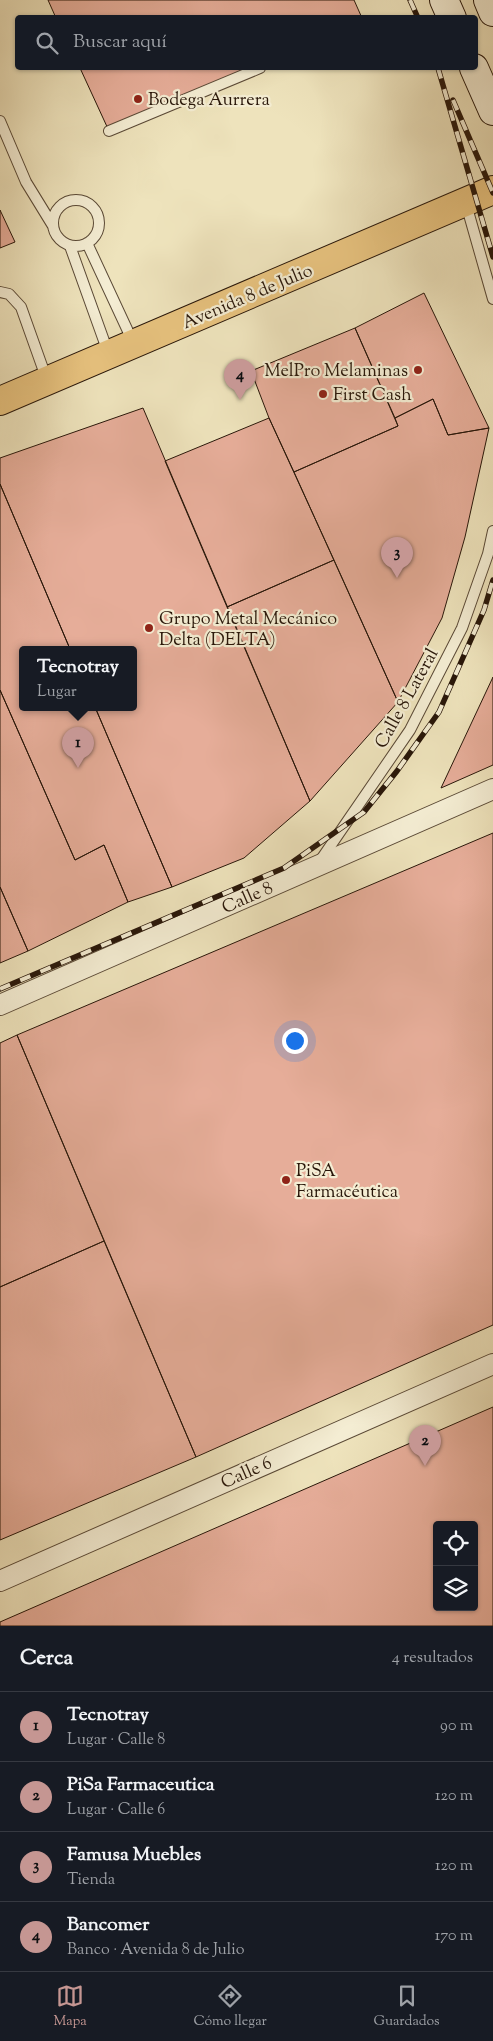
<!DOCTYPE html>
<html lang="es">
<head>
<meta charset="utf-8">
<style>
	:root { --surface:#171b24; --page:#20242c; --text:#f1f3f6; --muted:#9ea1a6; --line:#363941; --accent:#c59692 }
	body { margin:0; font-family:"Sorts Mill Goudy",serif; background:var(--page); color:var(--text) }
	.controls { position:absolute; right:15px; bottom:15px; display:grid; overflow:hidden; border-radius:5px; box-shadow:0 1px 4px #0004 }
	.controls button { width:45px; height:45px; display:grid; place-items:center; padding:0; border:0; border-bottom:1px solid var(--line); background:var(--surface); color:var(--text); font:25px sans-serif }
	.you { position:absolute; left:294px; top:1040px; width:18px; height:18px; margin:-12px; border:4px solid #fff; border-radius:50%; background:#1a73e8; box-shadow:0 0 0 8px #1a73e833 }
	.badge { display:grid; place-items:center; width:32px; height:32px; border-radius:50%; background:var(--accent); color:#111; font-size:16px; font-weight:700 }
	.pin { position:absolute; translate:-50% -41px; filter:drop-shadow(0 1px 2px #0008) }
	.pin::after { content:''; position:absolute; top:26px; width:18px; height:15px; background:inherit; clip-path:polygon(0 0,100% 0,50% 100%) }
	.popup { position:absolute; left:19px; top:646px; width:118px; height:65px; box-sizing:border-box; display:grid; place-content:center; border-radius:5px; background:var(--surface); filter:drop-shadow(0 1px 4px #0005); font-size:16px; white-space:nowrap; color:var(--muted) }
	.popup b { font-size:19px; color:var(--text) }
	.popup::after { content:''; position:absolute; left:50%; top:100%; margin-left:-10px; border:10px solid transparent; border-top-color:var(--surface) }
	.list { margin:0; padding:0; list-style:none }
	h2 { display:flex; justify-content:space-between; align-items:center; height:65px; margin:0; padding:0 20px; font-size:21px }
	h2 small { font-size:16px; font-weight:400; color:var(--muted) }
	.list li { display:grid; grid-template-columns:32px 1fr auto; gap:15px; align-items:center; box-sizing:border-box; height:70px; padding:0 20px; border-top:1px solid var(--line) }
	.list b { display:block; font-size:19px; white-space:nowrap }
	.list p { margin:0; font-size:16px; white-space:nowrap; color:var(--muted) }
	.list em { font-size:16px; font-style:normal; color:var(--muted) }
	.icon { flex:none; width:28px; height:28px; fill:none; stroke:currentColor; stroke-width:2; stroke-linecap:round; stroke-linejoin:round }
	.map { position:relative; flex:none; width:493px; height:1626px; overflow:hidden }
	.search { position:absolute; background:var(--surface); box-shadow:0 1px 4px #0004; left:15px; right:15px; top:15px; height:55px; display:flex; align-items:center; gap:12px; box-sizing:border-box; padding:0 18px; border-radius:5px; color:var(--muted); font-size:19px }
	.sheet { height:345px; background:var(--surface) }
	nav { display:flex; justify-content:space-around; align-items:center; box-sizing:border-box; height:70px; border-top:1px solid var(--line); background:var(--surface); font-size:14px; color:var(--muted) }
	nav a { display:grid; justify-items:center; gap:2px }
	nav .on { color:var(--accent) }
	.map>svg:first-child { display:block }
</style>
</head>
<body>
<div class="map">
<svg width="493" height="1626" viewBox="0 0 493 1626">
	<rect width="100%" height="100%" fill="#eee3bc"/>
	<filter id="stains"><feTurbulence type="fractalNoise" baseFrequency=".004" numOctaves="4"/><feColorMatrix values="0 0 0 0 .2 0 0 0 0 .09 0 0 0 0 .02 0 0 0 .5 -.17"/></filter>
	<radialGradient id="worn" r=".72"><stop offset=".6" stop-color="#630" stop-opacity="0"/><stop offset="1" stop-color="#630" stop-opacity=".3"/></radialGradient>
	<path fill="#e6ad99" stroke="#281609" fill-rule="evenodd" d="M48,0H354L362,18H56Z
		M80,68H256L109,131Z
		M0,210L15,242L0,248Z
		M424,293L447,341L489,428L448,435L433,399L395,418L355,328Z
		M355,328L398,426L294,472L269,418L251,371Z
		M433,399L448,435L489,428L465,537L442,618L398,702L294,472L398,426L395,418Z
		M143,408L310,801L244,858L172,887L95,707H133V649H70L0,484V458Z
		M269,418L334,560L227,607L165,461Z
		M0,484L70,649H23V707H95L172,887L128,902L104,845L75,860L0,690Z
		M334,560L398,702L310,801L227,607Z
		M493,677V765L441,788Z
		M0,690L75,860L104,845L128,902L28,951L0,887Z
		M493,833V1325L196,1457L17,1035Z
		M0,887L28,951L0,963Z
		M17,1035L104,1241L0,1287V1043Z
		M104,1241L196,1457L0,1540V1287Z
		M493,1407V1626H0V1622ZM437,1525H474V1607H437Z"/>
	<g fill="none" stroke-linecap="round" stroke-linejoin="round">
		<g stroke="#5a4936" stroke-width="12">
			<path id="service" d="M0,121L26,182L53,226
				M109,131L260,68
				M53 223a23 23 0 1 1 46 0a23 23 0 1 1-46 0Z
				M466,204L493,299
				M87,243L133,342
				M70,246L108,352
				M0,292L9,294L21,307L47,380
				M320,861L410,730L462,628L488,554L493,531"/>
		</g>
		<g stroke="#5a4936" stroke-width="22">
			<path id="minor" d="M0,1005L493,789
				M0,1581L493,1364"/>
		</g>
		<g stroke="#281609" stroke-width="30">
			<path id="secondary" d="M444,0L452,18
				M488,0L493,12
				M474,68L493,111"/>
		</g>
		<g stroke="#281609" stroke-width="30">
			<path id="primary" d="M0,401L493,190"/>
		</g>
		<use href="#service" stroke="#f4edd3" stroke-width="10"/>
		<use href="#minor" stroke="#f4edd3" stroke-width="20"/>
		<use href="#secondary" stroke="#f4edd3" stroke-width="28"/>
		<use href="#primary" stroke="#e7c27e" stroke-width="28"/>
		<g stroke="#281609" stroke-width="5.5">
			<path id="rail" d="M410,0L418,18
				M438,68L493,257
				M453,100L493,193
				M0,989L284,868L364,812L397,771L439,712L484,610L493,580"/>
		</g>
		<use href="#rail" stroke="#f4edd3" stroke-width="4" stroke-dasharray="11" stroke-linecap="butt"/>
	</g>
	<g fill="#8f2418" stroke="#f4edd3" stroke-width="2">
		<circle cx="138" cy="99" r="5"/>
		<circle cx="418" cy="370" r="5"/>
		<circle cx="323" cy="394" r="5"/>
		<circle cx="149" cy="628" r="5"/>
		<circle cx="286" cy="1180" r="5"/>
	</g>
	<g text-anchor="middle" stroke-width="4.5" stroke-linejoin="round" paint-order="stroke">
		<g font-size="18" fill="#281609" stroke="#f4edd3" text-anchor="start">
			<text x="148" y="105">Bodega Aurrera</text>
			<text x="408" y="376" text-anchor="end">MelPro Melaminas</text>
			<text x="333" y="400">First Cash</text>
			<text x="159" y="624">Grupo Metal Mecánico<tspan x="159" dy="21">Delta (DELTA)</tspan></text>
			<text x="296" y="1176">PiSA<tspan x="296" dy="21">Farmacéutica</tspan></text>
		</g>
		<g font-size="18" fill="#281609" stroke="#f4edd3">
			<text transform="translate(247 296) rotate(-23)" y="6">Avenida 8 de Julio</text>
			<text transform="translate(406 698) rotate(-61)" y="6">Calle 8 Lateral</text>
			<text transform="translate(247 897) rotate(-24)" y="6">Calle 8</text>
			<text transform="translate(246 1472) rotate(-24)" y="6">Calle 6</text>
		</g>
	</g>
	<rect width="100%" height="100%" filter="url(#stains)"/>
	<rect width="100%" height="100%" fill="url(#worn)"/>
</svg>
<div class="controls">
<button><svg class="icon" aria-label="locate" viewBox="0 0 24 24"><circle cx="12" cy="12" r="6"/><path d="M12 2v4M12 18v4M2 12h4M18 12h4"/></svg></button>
<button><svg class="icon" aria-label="layers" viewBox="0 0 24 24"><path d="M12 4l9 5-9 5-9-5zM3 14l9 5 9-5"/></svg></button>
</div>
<div class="you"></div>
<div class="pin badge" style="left:78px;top:768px">1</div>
<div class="popup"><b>Tecnotray</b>Lugar</div>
<div class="pin badge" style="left:425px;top:1466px">2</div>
<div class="pin badge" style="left:397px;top:578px">3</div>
<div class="pin badge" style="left:240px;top:400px">4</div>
<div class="search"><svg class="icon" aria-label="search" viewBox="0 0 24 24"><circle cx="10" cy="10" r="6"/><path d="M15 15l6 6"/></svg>Buscar aquí</div>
</div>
<section class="sheet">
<h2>Cerca<small>4 resultados</small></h2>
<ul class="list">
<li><span class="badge">1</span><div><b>Tecnotray</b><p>Lugar · Calle 8</p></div><em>90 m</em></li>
<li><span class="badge">2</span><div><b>PiSa Farmaceutica</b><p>Lugar · Calle 6</p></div><em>120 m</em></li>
<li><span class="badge">3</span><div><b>Famusa Muebles</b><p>Tienda</p></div><em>120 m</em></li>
<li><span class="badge">4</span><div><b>Bancomer</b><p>Banco · Avenida 8 de Julio</p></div><em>170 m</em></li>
</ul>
</section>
<nav>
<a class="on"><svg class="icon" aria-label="map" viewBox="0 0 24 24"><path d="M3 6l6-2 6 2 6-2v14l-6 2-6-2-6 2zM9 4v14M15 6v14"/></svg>Mapa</a>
<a><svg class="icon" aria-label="directions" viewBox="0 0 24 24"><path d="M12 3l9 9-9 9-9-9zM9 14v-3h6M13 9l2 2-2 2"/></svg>Cómo llegar</a>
<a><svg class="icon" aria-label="saved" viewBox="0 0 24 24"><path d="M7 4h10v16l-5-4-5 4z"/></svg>Guardados</a>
</nav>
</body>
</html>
